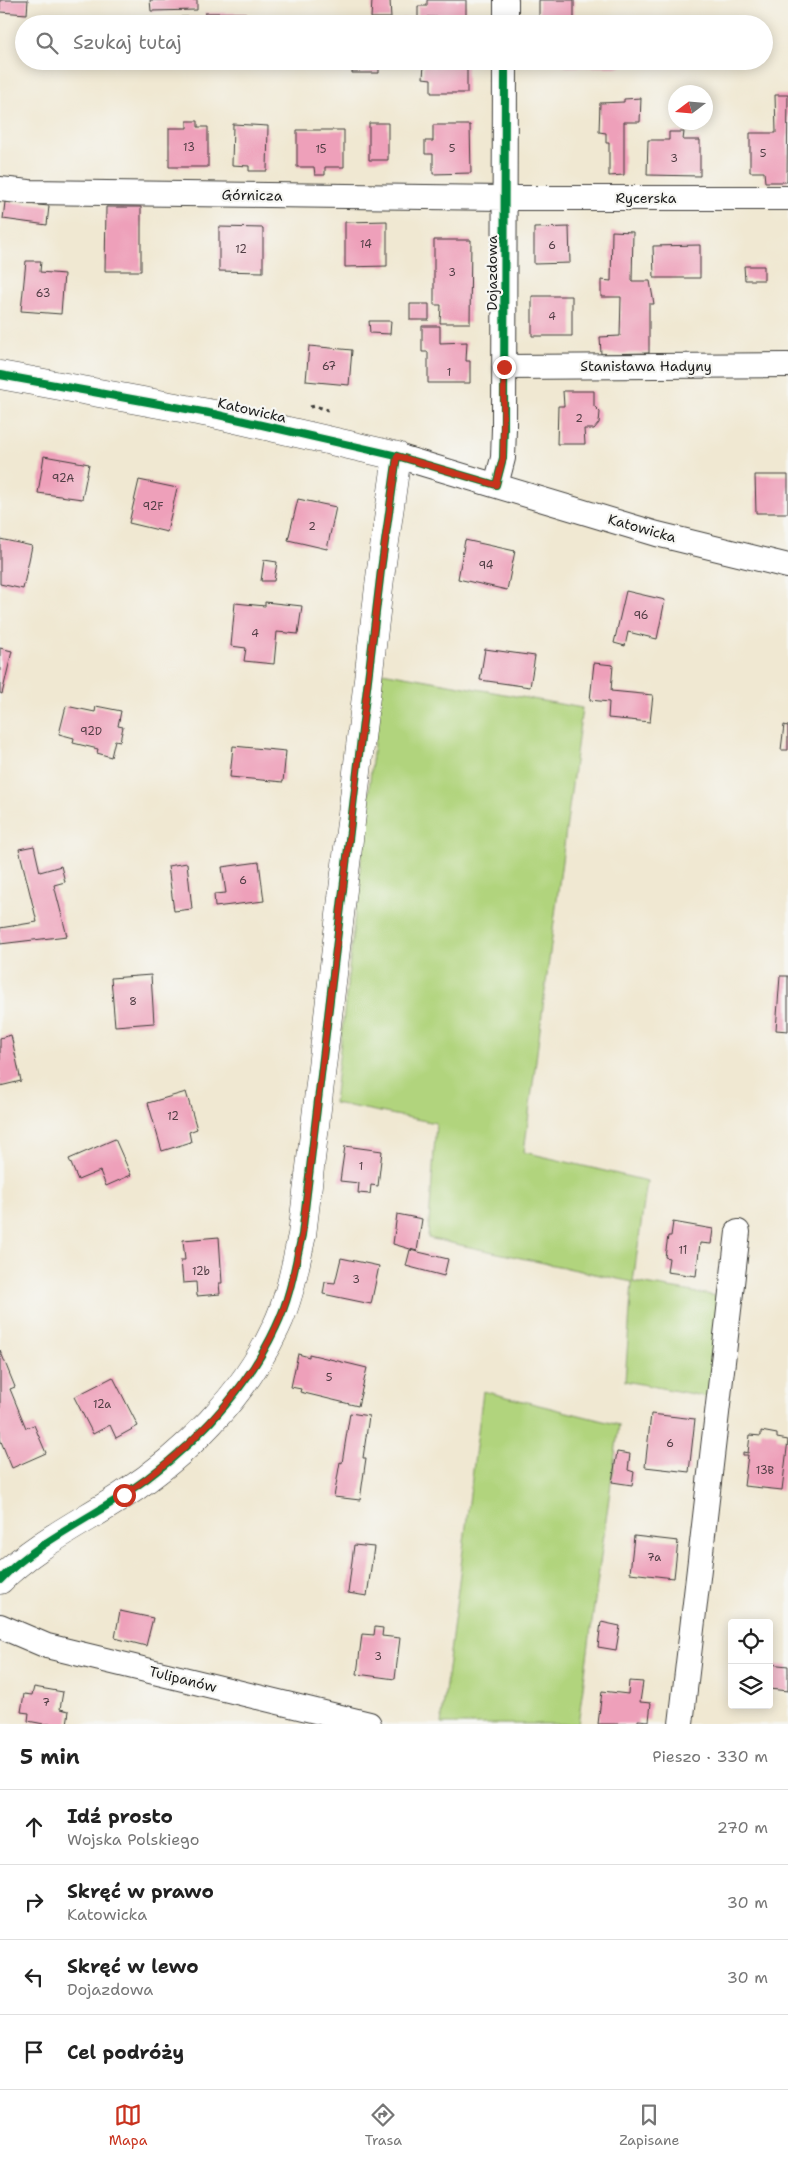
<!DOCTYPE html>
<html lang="pl">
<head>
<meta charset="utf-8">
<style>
	:root { --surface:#fff; --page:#f6f6f6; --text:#222; --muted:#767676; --line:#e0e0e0; --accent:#c8321e }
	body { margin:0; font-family:"Shantell Sans",sans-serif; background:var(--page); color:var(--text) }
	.controls { position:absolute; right:15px; bottom:15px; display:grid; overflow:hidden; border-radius:5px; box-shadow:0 2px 12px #0003 }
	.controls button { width:45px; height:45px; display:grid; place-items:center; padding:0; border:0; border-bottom:1px solid var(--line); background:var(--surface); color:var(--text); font:25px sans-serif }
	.compass { position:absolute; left:668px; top:85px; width:45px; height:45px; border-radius:50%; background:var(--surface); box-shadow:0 2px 12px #0003; rotate:254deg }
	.stop { position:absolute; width:15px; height:15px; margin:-11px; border:4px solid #c8321e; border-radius:50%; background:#fff }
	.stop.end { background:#c8321e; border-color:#fff; box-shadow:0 1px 5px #0008 }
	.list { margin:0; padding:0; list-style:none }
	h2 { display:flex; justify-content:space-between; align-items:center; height:65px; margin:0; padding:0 20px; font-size:21px }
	h2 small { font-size:16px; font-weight:400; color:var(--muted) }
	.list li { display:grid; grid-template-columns:32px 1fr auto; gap:15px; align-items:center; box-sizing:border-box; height:75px; padding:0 20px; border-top:1px solid var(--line) }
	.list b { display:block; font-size:19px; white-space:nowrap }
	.list p { margin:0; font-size:16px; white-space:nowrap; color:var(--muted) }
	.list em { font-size:16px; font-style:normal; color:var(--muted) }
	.icon { flex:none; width:28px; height:28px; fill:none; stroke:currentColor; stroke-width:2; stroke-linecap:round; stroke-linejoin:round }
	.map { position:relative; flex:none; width:788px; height:1724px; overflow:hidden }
	.search { position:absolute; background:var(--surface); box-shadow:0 2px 12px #0003; left:15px; right:15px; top:15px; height:55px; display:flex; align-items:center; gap:12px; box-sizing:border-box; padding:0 18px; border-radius:28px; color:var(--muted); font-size:19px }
	.sheet { height:365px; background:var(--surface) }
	nav { display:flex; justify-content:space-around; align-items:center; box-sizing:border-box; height:70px; border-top:1px solid var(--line); background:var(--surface); font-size:14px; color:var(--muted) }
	nav a { display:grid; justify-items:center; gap:2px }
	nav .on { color:var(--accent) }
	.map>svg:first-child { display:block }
</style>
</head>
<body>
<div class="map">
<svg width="788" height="1724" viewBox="0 0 788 1724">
	<rect width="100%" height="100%" fill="#f6f6f2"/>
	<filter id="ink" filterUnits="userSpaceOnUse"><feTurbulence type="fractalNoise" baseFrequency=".02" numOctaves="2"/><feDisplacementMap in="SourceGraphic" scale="10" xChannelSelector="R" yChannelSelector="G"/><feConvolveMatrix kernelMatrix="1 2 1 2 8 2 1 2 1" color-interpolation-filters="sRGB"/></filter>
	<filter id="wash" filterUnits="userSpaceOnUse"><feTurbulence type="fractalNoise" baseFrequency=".0096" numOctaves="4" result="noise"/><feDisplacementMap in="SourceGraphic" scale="20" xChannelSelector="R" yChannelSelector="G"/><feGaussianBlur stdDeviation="1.12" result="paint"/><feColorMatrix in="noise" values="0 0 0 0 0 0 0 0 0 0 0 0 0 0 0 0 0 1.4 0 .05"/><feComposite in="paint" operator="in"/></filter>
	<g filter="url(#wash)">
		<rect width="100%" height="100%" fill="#f0e8d2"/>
		<path fill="#b1d47d" stroke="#66784c" d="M382,672L582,708L524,1152L647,1181L633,1282L723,1297L708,1397L625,1381L632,1282L428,1238L436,1123L334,1103Z
			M483,1391L619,1425L578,1724H441Z"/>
		<g id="blocks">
			<path fill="#eea0ba" d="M0,0H28L27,14L0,12Z
				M150,0H197V10L151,11Z
				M372,0H390L391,18H371Z
				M427,0H466V18L427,17V24H402V18H418V6H427Z
				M539,0H574V22H539Z
				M205,13H246V24H181V17H205Z
				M352,61H379V73H352Z
				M431,61H467V93H431V79L423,78L424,64H431Z
				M565,61H620L621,67H565Z
				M775,95H788L787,182H765L764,172H750V133H776Z
				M641,98L640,122H624V175L609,176V143H606V133L599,132L600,103L624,102V99Z
				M187,121H198V127H208V167H169V128H187Z
				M369,123H388V160H369Z
				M233,124L268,126L267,171H249V166L232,165Z
				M433,125H470L471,173L433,174V154H425V141H433Z
				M297,130H344V167H325V175H315L314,167H297Z
				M669,132H684L683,140H700V176L647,175L648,140H669Z
				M5,202L49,206L47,225L3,219Z
				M106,207H141V271H105Z
				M387,221V266L345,267V222Z
				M219,227L263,228V272L219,271Z
				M569,227L570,263L534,264V228Z
				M612,231L633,232L632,281H650L654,304H649V353L601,354L600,337L620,336L621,297H601V280L611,281Z
				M434,240H471L470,323H440L441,305H434Z
				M700,245V278H654L653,246Z
				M26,261H41L40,272L64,274L61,314L21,311Z
				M744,266H764V280H745Z
				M532,296H572V336H532Z
				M410,304H429V320H410Z
				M369,321H391L390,334L370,333Z
				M422,326H440V343L467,342L466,361H470V383H428V352H422Z
				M309,346L352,350L349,385L306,381Z
				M563,391H594V406L600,412L599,423L594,429H584L585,444H557L558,406H564Z
				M44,456L89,464L82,499L38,493Z
				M755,475H788V513H756Z
				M139,480L177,488L167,532L129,523Z
				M298,499L336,507L327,549L288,540Z
				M0,539L32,546L23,589L0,584Z
				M465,540L515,551L507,590L458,579Z
				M264,560L277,562L274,581H261Z
				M626,591L665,600L657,639L628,632L625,646L614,643Z
				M265,602L302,606L298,634L277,632L274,664L244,661L246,648L231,646L235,603L265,606Z
				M0,648L12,651L2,694L0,693Z
				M485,649L535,656L530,687L480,680Z
				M594,663L613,665L611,691L653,695L650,722L608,718L609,702L590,700Z
				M66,706L95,712L96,706L121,711L118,726L123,727L120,741L115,740L111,757L97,753L98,749L73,743L74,738L59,734Z
				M784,725L788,726V750H781Z
				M233,746L286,751L283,782L230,777Z
				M34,846L40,872L61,866L65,882L54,885L67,936L0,944V928L37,922L19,849Z
				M259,862L264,901L215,907L214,894L226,893L222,867Z
				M187,863L192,909L174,911L168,866Z
				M151,975L154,1023L115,1026L111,978Z
				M780,976H788V1031L776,1030Z
				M11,1035L21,1081L0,1086V1038Z
				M186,1092L197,1129L189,1132L191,1142L162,1151L148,1103Z
				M115,1139L131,1175L106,1186L100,1171L78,1180L69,1159Z
				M345,1146L382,1151L378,1186L371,1185L370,1194L358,1193L359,1183L340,1181Z
				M397,1214L422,1219L417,1251L393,1244Z
				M673,1222L713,1229L711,1244L700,1243L696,1276L667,1272L669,1258L665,1257L668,1236H671Z
				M219,1237L222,1283H219L220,1294L197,1296L196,1282L183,1283L181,1260H185L183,1240Z
				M410,1250L448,1259L444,1276L406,1266Z
				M341,1258L379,1266L371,1304L323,1294L325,1282L335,1283Z
				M0,1350L15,1387L10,1389L26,1428L34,1425L46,1453L12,1468L0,1439Z
				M298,1354L309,1357V1354L367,1368L358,1406L300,1392L301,1389L291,1387Z
				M113,1377L138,1426L116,1438L110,1425L93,1434L74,1397Z
				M350,1413L369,1416L363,1458H366L360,1500L334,1497L340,1462L342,1463Z
				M651,1414L695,1419L689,1472L645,1467Z
				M761,1431L777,1434V1438L788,1440L782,1490L744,1486L748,1455H743V1452L748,1453L750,1435L761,1436Z
				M617,1452L630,1454L628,1470L634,1472L632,1485L612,1482Z
				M634,1536L678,1541L674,1578L630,1573Z
				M354,1545L374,1547L367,1596L348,1593Z
				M120,1611L153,1618L146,1646L115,1638Z
				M601,1622L620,1626L616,1650L598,1647Z
				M375,1627L383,1628L382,1636L400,1638L395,1679L357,1674L362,1634L374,1635Z
				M769,1664L788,1666V1691L769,1689Z
				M629,1681L643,1682L640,1702L651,1703L649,1721L638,1720V1724H598L602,1691L628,1694Z
				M34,1687L63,1692L60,1709L69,1711L67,1724H44L28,1721L29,1713L21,1712L24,1694L32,1695Z"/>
		</g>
	</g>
	<g filter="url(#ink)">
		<use href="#blocks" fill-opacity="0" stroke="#3c3b37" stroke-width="1"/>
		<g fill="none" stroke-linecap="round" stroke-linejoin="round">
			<g stroke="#3c3b37" stroke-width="26">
				<path id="street" d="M506,24V0
					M0,189L29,192L504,198H788
					M504,367L788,365
					M397,456L657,534L788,566
					M496,485L503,458L504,428L505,61
					M0,1626L47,1646L369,1724
					M681,1724L738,1232"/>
			</g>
			<g stroke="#3c3b37" stroke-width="29">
				<path id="secondary" d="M0,375L214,414L397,456L381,570L302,1235C295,1266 290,1298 276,1327C244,1396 185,1455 122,1496C84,1521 31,1547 0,1580"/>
			</g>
			<path stroke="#3c3b37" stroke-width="3" stroke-dasharray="4 4" stroke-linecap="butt" d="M310,407L315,406L328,410"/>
			<use href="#street" stroke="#fff" stroke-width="24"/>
			<use href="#secondary" stroke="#fff" stroke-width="28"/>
			<g stroke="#f6f6f2" stroke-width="11">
				<path id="cycleway" d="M0,375L214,414L397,456L496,485L503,458L504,428L505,61
					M0,1580C31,1547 84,1521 122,1496C185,1455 244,1396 276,1327C290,1298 295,1266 302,1235L381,570L397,456"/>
			</g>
			<use href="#cycleway" stroke="#00873e" stroke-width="8"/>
		</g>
	</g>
	<g fill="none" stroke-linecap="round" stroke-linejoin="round" filter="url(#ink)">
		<path stroke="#c8321e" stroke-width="6" d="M124,1495C186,1452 243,1397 276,1327C290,1298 295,1266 302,1235L381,570L397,456L496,485L503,458L504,367"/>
	</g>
	<g text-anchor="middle" stroke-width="4.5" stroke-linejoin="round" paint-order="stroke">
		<g font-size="11" fill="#503d44">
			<text x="189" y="151">13</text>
			<text x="452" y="152">5</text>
			<text x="321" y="153">15</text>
			<text x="763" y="157">5</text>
			<text x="674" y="162">3</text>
			<text x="366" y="248">14</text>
			<text x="552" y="249">6</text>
			<text x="241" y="253">12</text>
			<text x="452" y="276">3</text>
			<text x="43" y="297">63</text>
			<text x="552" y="320">4</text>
			<text x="329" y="370">67</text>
			<text x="449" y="376">1</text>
			<text x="579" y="422">2</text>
			<text x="63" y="482">92A</text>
			<text x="153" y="510">92F</text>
			<text x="312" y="530">2</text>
			<text x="486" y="569">94</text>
			<text x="641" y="619">96</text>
			<text x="255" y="637">4</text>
			<text x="91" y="735">92D</text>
			<text x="243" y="884">6</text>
			<text x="133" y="1005">8</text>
			<text x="173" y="1120">12</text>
			<text x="361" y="1170">1</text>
			<text x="683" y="1254">11</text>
			<text x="201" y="1275">12b</text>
			<text x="356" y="1283">3</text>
			<text x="329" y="1381">5</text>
			<text x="102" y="1408">12a</text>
			<text x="670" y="1447">6</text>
			<text x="765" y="1474">13B</text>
			<text x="654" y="1561">7a</text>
			<text x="378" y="1660">3</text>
			<text x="46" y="1706">7</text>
		</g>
		<g font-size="14" fill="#1c1c1c" stroke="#f6f6f2">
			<text transform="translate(252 195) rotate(1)" y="5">Górnicza</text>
			<text x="646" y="203">Rycerska</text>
			<text transform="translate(492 273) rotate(-90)" y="5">Dojazdowa</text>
			<text x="646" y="371">Stanisława Hadyny</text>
			<text transform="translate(252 410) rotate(13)" y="5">Katowicka</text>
			<text transform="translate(642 528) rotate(16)" y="5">Katowicka</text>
			<text transform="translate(183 1679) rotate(14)" y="5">Tulipanów</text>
		</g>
	</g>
</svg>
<div class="controls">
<button><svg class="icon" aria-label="locate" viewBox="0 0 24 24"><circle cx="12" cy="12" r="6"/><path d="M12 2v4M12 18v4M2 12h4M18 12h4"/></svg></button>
<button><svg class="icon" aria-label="layers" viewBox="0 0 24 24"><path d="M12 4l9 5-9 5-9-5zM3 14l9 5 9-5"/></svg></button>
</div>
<svg class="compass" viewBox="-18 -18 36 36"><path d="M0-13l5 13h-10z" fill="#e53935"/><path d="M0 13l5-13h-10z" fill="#767676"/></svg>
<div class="stop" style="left:124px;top:1495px"></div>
<div class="stop end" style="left:504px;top:367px"></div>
<div class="search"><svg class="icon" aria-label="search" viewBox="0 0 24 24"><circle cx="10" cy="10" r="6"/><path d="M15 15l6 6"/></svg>Szukaj tutaj</div>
</div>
<section class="sheet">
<h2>5 min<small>Pieszo · 330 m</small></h2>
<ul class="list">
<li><svg class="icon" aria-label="ahead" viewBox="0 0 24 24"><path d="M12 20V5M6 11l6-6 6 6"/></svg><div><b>Idź prosto</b><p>Wojska Polskiego</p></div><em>270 m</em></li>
<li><svg class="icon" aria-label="right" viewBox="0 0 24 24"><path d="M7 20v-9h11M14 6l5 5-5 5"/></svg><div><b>Skręć w prawo</b><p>Katowicka</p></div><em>30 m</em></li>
<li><svg class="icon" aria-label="left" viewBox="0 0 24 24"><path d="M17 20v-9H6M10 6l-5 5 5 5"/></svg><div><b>Skręć w lewo</b><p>Dojazdowa</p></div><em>30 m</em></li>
<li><svg class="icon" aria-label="arrive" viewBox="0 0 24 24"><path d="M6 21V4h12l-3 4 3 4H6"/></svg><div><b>Cel podróży</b></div></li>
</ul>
</section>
<nav>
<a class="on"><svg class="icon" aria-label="map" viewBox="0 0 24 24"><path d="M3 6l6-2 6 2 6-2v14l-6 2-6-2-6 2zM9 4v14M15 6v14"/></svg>Mapa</a>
<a><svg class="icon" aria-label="directions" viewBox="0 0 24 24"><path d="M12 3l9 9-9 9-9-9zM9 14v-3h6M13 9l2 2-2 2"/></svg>Trasa</a>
<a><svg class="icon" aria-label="saved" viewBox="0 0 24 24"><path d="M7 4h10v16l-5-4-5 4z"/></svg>Zapisane</a>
</nav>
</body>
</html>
